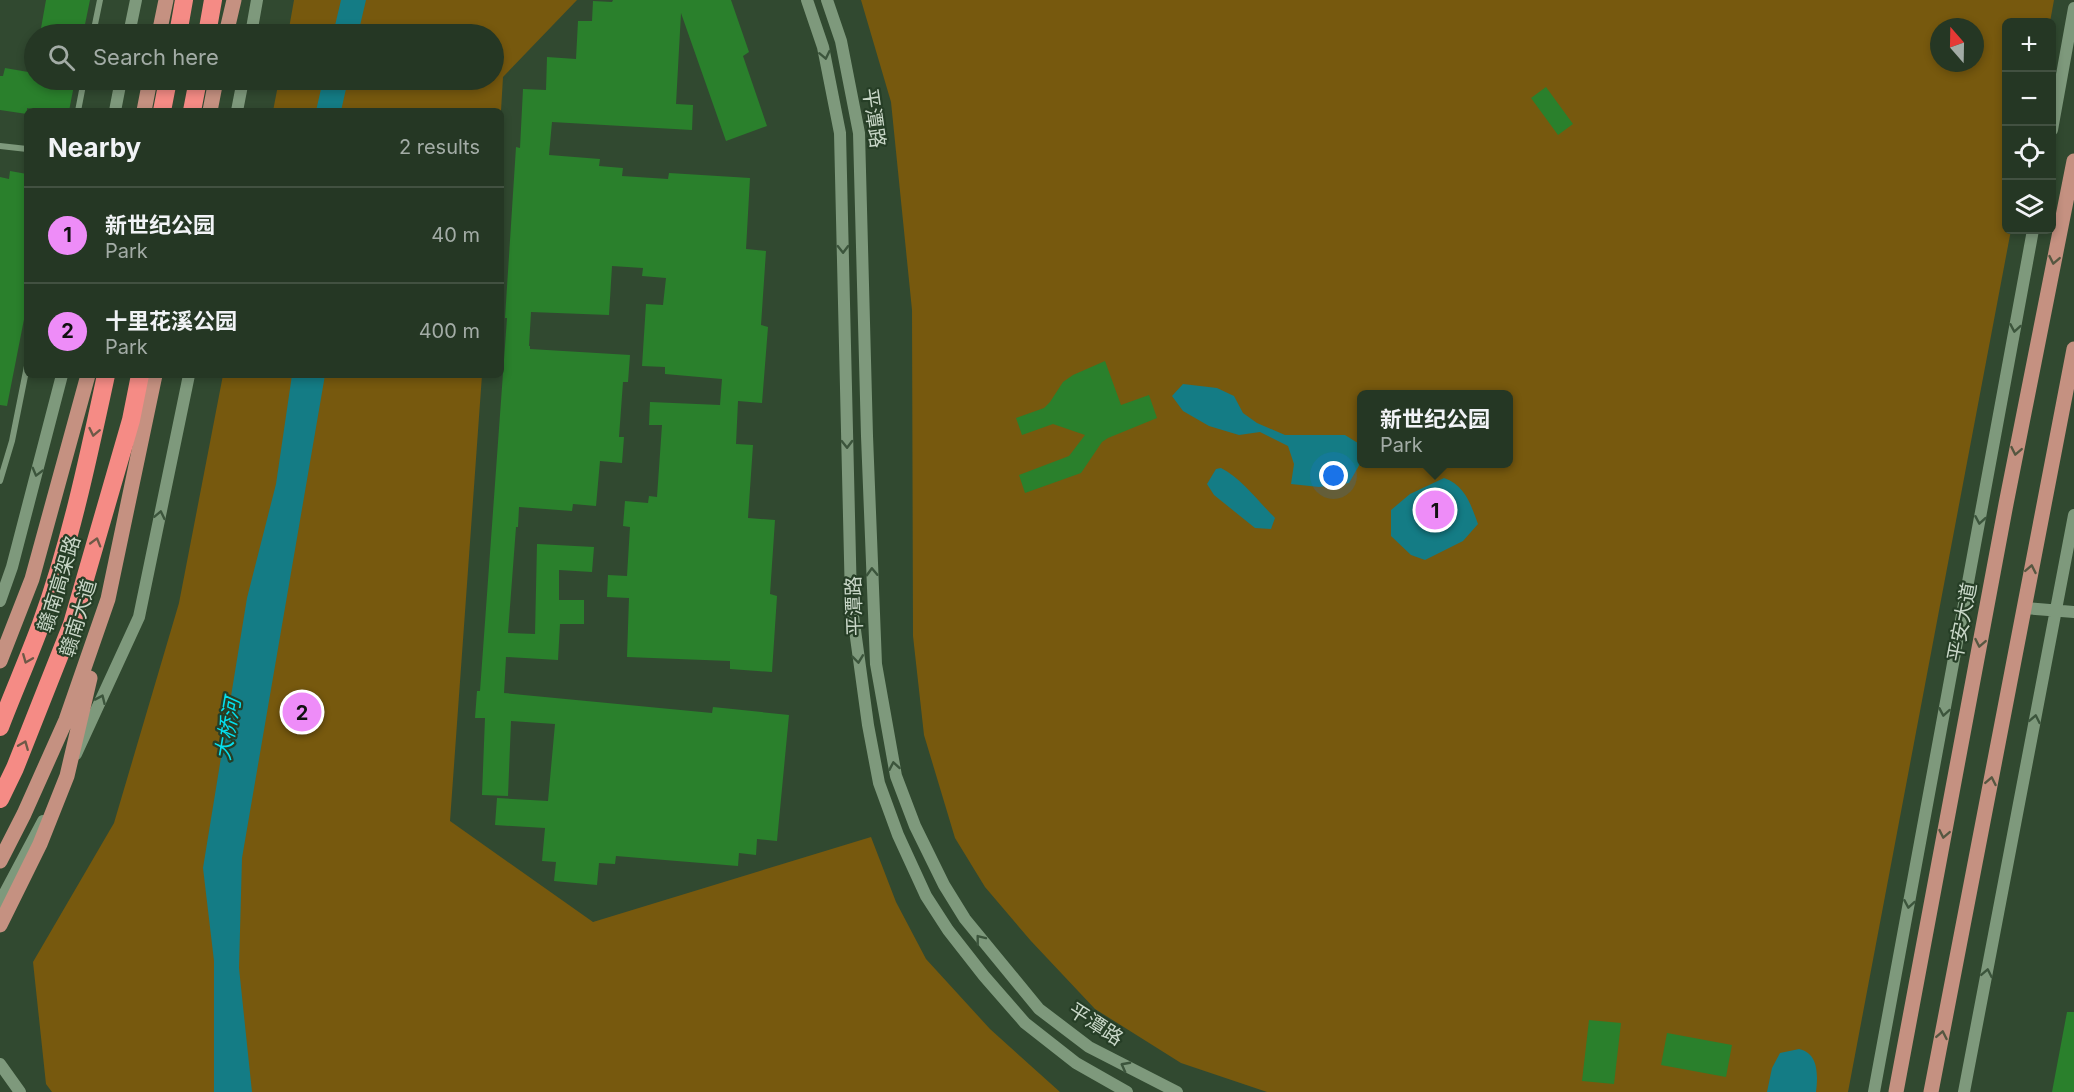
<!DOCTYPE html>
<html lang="en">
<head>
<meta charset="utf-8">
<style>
	:root { --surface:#253724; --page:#314231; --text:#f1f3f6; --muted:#a3aca6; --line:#425141; --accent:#ee8cf8 }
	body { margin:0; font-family:Inter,"Noto Sans SC",sans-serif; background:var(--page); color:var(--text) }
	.controls { position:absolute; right:18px; top:18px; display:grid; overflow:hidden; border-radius:9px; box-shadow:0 3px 9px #0003 }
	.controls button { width:54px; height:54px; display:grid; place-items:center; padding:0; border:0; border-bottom:2px solid var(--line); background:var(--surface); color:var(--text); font:30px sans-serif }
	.compass { position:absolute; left:1930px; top:18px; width:54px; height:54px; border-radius:50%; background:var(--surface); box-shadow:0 3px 9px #0003; rotate:340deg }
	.you { position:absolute; left:1334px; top:476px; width:21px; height:21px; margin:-15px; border:4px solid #fff; border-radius:50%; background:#1a73e8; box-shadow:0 0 0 9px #1a73e833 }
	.badge { display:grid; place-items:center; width:39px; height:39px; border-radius:50%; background:var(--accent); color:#111; font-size:20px; font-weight:700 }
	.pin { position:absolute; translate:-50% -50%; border:3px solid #fff; box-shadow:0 2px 6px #0006 }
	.popup { position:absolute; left:1357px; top:390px; width:156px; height:78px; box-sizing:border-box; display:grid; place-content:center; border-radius:9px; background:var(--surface); filter:drop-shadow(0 2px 4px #0005); font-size:20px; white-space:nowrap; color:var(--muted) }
	.popup b { font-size:22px; color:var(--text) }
	.popup::after { content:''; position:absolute; left:50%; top:100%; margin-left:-12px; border:12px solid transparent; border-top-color:var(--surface) }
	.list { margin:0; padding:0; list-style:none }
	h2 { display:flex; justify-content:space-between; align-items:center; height:78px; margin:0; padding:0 24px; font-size:26px }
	h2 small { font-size:20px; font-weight:400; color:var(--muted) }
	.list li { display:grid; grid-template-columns:39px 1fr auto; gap:18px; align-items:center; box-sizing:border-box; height:96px; padding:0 24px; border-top:2px solid var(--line) }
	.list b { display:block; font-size:22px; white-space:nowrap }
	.list p { margin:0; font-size:20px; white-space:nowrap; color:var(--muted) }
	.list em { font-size:20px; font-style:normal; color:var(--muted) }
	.icon { flex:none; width:33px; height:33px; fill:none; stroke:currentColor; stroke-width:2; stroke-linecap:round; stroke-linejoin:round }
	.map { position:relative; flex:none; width:2074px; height:1092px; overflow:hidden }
	.search { position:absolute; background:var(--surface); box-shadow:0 3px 9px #0003; left:24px; top:24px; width:480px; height:66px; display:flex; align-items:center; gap:15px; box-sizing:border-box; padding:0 21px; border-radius:33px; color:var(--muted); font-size:22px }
	.panel { position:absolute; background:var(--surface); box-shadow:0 3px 9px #0003; left:24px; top:108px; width:480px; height:270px; border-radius:9px }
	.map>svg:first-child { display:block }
</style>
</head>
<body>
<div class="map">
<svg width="2074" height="1092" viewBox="0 0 2074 1092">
	<rect width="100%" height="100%" fill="#314930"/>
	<path fill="#77590e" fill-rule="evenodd" d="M294,0H577L503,77L501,111H273L279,80H494V34H288Z
		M861,0H2054L2050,22H2006V230H2011L1848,1092H1267L1181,1063L1095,1009L1031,941L985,887L955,838L924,735L913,636L912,310L891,102ZM1939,27H1975V63H1939ZM1362,394H1508V464H1362Z
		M223,375H482L450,821L593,922L871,837L896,902L926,959L990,1029L1060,1092H52L46,1084L33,962L114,823L179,603Z"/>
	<path fill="#147c85" d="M341,0H366L358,34H333Z
		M323,80H348L341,111H316Z
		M292,375H325L242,858L239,968L252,1092H214V961L203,868L247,598L276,484Z
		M1183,384L1217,388L1234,396L1243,413L1257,423L1285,435H1345L1361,445V462L1349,483L1319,487L1291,484L1294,464L1288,446L1260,432L1239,435L1209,426L1183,411L1172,396Z
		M1221,468C1242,479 1258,501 1275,518L1271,529L1255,528L1214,495L1207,484L1216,469Z
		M1444,478C1465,485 1471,505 1478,524L1463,541L1425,560L1411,555L1391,536V510L1410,494Z
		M1799,1049C1819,1053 1818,1076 1816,1092H1767L1772,1068L1780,1053Z"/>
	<path fill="#2a802c" d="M46,0H90L83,34H40Z
		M613,0H731L749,52L743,56L767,126L726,141L681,13L676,104L693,105L692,130L552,122L549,155L600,159L599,166L623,168L622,176L668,179L669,173L750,178L746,249L766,251L761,325L768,327L762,403L738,401L736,444L753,445L748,518L775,520L770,594L777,596L772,672L730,669V661L627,657L629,598L607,597L608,575L627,576L630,527L623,526L625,501L648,503L649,496L657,497L662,425H649L650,402L720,405L722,379L665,374V367L642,366L646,304L663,305L666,278L642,276L643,268L612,266L609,315L531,312L529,346H530V349L630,355L628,382H623L619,437H624L622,463L600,461L596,506L573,504L572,511L519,507L518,527H516L508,633L535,634L537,544L594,547L592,572L559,570V600H584V624H560L558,660L506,657L504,693L712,713L713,707L789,715L777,841L757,839L756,855L739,853L738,866L616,856L615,864L599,863L597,885L554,881L556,862L542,861L545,828L495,825L497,798L548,801L555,724L511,721L508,796L482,795L485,718H475L477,691H480L507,318H505L516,147L520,148L523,89L546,90L547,57L576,59L578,21H592L593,1L612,2Z
		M5,68L34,73V80H75L69,111H43L27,108V114L0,110V76H3Z
		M1546,87L1573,124L1558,135L1531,98Z
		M10,171L27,174V304L7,406L0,405V177L9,179Z
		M1105,361L1121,405L1149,395L1157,418L1108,438L1102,442L1081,473L1025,493L1019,475L1069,456L1085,435L1053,424L1022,435L1016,418L1044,408L1050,402L1063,382L1073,375Z
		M2067,1012H2074V1092H2052Z
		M1589,1020L1621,1023L1614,1084L1582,1081Z
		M1667,1033L1732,1045L1726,1077L1661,1065Z"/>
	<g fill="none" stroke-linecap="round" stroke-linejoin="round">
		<path stroke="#7e997c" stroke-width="6" d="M93,34L100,0
			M78,111L84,80
			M0,146L27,149
			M0,481L12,441L27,366"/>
		<path stroke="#7e997c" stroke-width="12" d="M807,0L823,47L840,133L851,601L868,725L879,783L898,835L926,896L948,930L984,976L1025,1023L1076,1063L1127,1092
			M827,0L841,41L859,133L867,436L876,664L896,776L915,826L944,885L965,919L1039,1009L1089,1047L1177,1092
			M129,34L136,0
			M251,34L257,0
			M115,111L121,80
			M237,111L243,80
			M2052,130L2074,8
			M0,601L12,567L62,375
			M2024,608L2074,612
			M76,754L139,617L189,375
			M0,902L43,821
			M0,1064L20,1092
			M1874,1092L2033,230
			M1964,1092L2074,515"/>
		<path stroke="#c59181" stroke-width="15" d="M159,34L166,0
			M226,34L234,0
			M144,111L150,80
			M210,111L216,80
			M0,661L32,579L88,375
			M0,861L24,814L66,720L108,599L155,375
			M0,925L40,844L67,776L90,678
			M1896,1092L2006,504L2074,161
			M1931,1092L2074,349"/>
		<path stroke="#f58b85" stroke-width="18" d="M178,34L184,0
			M207,34L213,0
			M162,111L168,80
			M192,111L198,80
			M0,727C13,693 28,659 41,624C70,544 88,459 106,375
			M0,799L15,768L72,624L131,420L140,375"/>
	</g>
	<defs><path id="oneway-chevron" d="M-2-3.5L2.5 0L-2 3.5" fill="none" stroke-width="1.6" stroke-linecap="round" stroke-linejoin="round" transform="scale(1.5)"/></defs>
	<g stroke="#3c553c">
		<use href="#oneway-chevron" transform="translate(825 55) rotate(78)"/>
		<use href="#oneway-chevron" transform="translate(843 249) rotate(89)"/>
		<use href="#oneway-chevron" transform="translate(2015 328) rotate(100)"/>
		<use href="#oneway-chevron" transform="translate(847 444) rotate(89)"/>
		<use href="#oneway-chevron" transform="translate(37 472) rotate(105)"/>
		<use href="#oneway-chevron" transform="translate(160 515) rotate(-78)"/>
		<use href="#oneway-chevron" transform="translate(1980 520) rotate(100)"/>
		<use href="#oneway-chevron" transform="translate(872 572) rotate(-92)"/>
		<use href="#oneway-chevron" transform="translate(858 659) rotate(83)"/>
		<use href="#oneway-chevron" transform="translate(101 699) rotate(-66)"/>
		<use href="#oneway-chevron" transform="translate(1944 712) rotate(100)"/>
		<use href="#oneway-chevron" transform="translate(2035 719) rotate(-79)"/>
		<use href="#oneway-chevron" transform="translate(894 766) rotate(-100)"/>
		<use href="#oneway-chevron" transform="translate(1909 904) rotate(100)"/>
		<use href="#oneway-chevron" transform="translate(980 939) rotate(-128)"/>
		<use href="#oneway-chevron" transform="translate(1987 973) rotate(-79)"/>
		<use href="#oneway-chevron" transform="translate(1125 1066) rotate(-152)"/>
	</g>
	<g stroke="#565741">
		<use href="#oneway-chevron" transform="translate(2054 260) rotate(101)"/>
		<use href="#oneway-chevron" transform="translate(2016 451) rotate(101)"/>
		<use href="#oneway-chevron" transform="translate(2031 569) rotate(-79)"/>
		<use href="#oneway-chevron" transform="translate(1980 643) rotate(101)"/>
		<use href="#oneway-chevron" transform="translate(1991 781) rotate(-79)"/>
		<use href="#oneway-chevron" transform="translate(1944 834) rotate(101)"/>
		<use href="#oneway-chevron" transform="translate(1942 1035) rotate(-79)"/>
	</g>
	<g stroke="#6e5947">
		<use href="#oneway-chevron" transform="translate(94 432) rotate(102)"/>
		<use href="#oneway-chevron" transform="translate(96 542) rotate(-74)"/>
		<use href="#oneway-chevron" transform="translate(27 659) rotate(112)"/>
		<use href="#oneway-chevron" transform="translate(24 745) rotate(-68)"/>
	</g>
	<g text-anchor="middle" stroke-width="4.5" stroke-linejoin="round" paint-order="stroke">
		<g font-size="20" fill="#c9d7c8" stroke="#263e26">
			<text transform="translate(874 118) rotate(82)" y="7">平潭路</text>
			<text transform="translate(59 584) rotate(-73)" y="7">赣南高架路</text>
			<text transform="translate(854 606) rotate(-92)" y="7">平潭路</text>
			<text transform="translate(78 618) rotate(-73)" y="7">赣南大道</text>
			<text transform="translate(1962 622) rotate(-79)" y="7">平安大道</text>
			<text transform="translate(1096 1024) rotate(33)" y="7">平潭路</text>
		</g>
		<g font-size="21" font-style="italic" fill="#04dfee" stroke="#263e26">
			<text transform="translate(228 729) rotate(-80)" y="7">大桥河</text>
		</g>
	</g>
</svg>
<div class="controls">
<button>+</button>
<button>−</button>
<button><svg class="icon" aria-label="locate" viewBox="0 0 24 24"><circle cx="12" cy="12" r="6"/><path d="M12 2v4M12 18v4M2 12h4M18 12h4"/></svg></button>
<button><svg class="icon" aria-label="layers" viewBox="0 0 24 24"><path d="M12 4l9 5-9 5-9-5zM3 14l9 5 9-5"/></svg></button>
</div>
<svg class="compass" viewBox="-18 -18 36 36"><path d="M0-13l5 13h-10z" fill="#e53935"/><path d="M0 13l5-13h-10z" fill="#a3aca6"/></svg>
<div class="you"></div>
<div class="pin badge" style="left:1435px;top:510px">1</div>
<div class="popup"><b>新世纪公园</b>Park</div>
<div class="pin badge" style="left:302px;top:712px">2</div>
<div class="search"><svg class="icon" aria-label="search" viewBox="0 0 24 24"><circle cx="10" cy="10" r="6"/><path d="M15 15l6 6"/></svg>Search here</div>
<section class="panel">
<h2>Nearby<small>2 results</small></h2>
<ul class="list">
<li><span class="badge">1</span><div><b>新世纪公园</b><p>Park</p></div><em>40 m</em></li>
<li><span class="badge">2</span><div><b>十里花溪公园</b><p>Park</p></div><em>400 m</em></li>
</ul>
</section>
</div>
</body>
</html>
